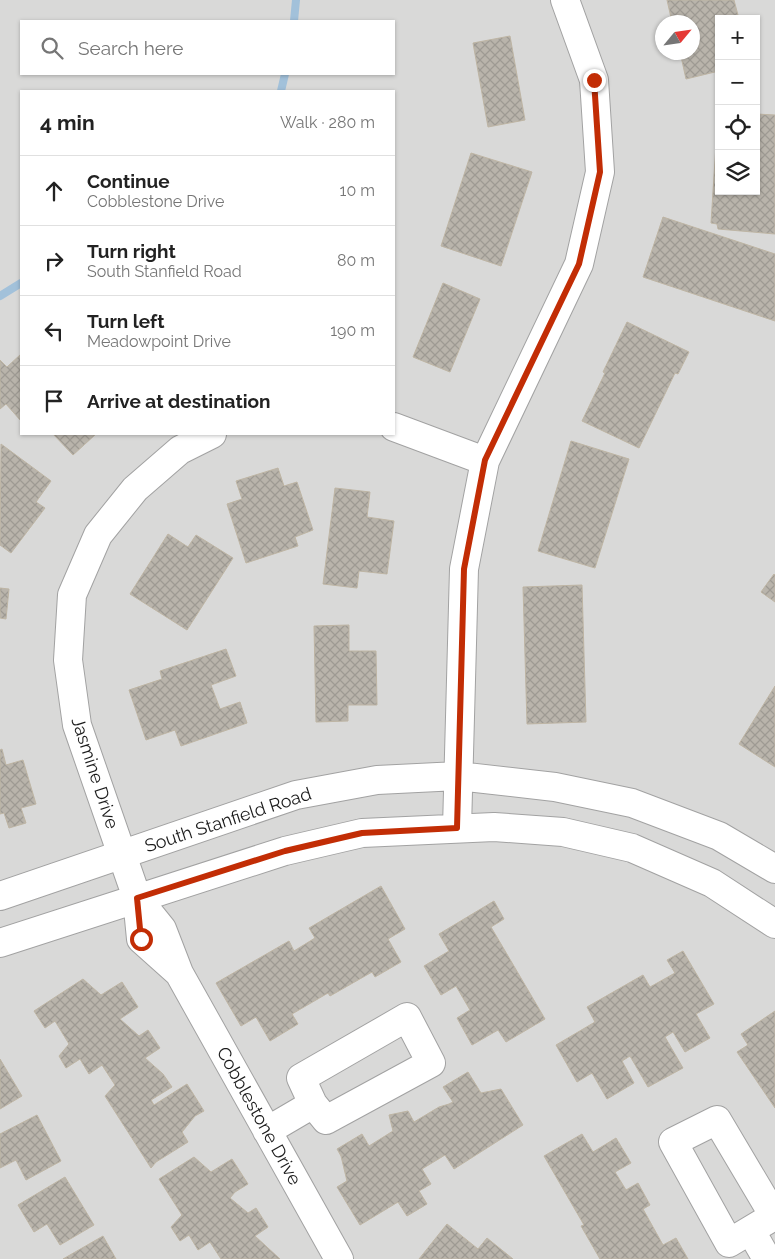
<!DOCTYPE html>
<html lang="en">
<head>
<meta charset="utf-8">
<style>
	:root { --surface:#fff; --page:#f2f2f2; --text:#222; --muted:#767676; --line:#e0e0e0 }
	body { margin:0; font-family:Raleway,sans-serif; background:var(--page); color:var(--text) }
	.controls { position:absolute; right:15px; top:15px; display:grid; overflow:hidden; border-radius:0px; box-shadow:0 1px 4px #0004 }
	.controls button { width:45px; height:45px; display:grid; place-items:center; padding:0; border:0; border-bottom:1px solid var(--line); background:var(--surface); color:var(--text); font:25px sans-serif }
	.compass { position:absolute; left:655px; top:15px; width:45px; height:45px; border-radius:50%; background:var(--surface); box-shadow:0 1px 4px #0004; rotate:61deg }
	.stop { position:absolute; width:15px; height:15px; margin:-11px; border:4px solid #c22d05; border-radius:50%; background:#fff }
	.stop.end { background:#c22d05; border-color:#fff; box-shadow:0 1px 5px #0008 }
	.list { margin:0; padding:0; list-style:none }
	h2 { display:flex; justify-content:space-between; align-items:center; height:65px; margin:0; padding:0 20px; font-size:21px }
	h2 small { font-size:16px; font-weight:400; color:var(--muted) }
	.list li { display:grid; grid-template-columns:32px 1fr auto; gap:15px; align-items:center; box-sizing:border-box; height:70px; padding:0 20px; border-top:1px solid var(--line) }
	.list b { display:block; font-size:19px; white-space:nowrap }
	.list p { margin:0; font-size:16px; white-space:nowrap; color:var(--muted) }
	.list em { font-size:16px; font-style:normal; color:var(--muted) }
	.icon { flex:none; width:28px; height:28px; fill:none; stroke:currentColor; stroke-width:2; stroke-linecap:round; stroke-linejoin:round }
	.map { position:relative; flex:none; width:775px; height:1259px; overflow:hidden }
	.search { position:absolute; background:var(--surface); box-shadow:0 1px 4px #0004; left:20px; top:20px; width:375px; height:55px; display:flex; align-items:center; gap:12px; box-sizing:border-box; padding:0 18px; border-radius:0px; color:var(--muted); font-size:19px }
	.panel { position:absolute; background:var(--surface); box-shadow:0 1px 4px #0004; left:20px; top:90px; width:375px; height:345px; border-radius:0px }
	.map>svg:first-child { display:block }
</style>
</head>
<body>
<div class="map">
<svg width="775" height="1259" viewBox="0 0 775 1259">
	<defs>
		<pattern id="building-cross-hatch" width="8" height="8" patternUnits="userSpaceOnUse" patternTransform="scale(1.25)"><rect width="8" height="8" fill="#b9b4ab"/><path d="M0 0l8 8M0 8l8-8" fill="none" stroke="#9e9a93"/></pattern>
	</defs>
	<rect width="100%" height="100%" fill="#edebe1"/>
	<path fill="#d9d9d8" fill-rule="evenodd" d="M0,0H775V1259H0ZM719,19H756V191H719ZM21,21H394V74H21ZM662,22H692V52H662ZM21,91H394V434H21Z"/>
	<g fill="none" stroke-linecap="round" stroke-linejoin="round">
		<path stroke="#a2c1da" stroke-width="8" d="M294,21L296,0
			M281,91L285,74
			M0,296L21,283"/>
	</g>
	<path fill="url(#building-cross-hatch)" stroke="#beb5a4" d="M667,0H734L739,19H719V71L686,79L680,52H692V22H672Z
		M510,36L525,120L488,127L473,43Z
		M718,113L719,191H756V114L775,115V234L718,229L717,224L711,223Z
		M471,153L532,172L501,266L441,246Z
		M663,217L775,254V321L643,277Z
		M443,283L480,299L450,372L413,357Z
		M627,322L689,352L678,374L675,373L639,448L582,421L605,373L603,372Z
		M21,354V421L6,404L0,409V360L7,367Z
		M53,434H96L73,455Z
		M571,441L629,459L595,568L538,551Z
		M1,444L51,481L36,502L45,508L11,553L0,545Z
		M278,468L284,486L297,482L313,530L295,537L298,546L246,563L227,504L242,499L236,481Z
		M335,488L370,492L367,517L394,521L387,574L359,571L357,588L323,584Z
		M168,534L188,547L196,535L233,558L187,630L130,594Z
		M774,574L775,575V602L761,592Z
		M582,585L586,722L527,724L523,587Z
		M0,588L9,589L6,619L0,618Z
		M349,625V651H376L377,705H348V721L316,722L314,626Z
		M226,649L236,676L211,685L220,709L240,702L247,723L181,746L175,730L146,740L129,690L162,679L160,671Z
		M775,686V767L739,744Z
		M2,749L6,765L23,760L36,804L21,808L26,823L9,828L4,813L0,814V750Z
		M381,886L405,929L388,939L401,962L375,977L372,972L330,996L328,993L292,1014L298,1024L270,1041L256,1017L241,1026L216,983L289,941L294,951L315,938L309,928Z
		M494,901L504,919L491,927L545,1019L506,1042L498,1030L472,1045L457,1018L470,1010L456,986L441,995L424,966L449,951L439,934Z
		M683,951L714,1004L696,1014L710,1038L685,1052L673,1032L665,1037L683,1068L648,1087L630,1056L622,1061L634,1083L607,1099L592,1073L577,1082L556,1045L595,1022L587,1007L643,975L650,987L675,973L667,960Z
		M83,979L101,995L122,982L138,1007L120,1019L139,1036L148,1030L160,1048L145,1058L163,1074L172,1087L151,1100L154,1105L187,1084L204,1111L195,1116L182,1132L188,1142L156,1162L151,1168L105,1096L115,1085L102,1065L89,1074L80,1059L66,1068L59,1056L69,1044L55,1021L45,1028L34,1011Z
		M775,1011V1108L737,1052L748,1045L741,1034Z
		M0,1059L22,1096L0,1109Z
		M468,1072L481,1093L501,1089L523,1125L454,1169L445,1155L422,1169L431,1184L419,1191L427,1204L407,1216L398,1202L360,1225L337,1187L347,1181L341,1156L337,1149L362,1134L369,1146L393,1131L389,1115L408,1111L414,1122L439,1107L449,1104L453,1102L443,1087Z
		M37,1115L61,1161L26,1180L16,1160L0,1168V1134Z
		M582,1134L593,1152L616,1138L631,1163L615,1172L626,1190L638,1183L650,1205L643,1209L663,1245L676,1238L688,1259H600L581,1226L584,1225L544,1156Z
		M194,1157L211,1172L232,1159L248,1184L235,1192L230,1198L248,1213L256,1208L268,1227L255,1236L280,1259H221L210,1242L198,1250L189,1235L180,1241L171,1227L182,1215L159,1179Z
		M65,1177L94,1225L60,1245L47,1224L34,1232L18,1205Z
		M447,1224L478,1249L487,1238L513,1259H419Z
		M103,1236L116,1259H63Z"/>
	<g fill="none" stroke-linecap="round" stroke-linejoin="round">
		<g stroke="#a2a2a2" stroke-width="30">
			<path id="minor" d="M394,427L485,461
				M457,828L464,569L485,461L579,264L600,172L594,80L565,0
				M0,896L296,795L377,780L458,776L555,787L632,803L719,836L775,869
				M137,898L162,929L179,973L339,1259
				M0,943L285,851L362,833L494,827L563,832L632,848L712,883L775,924
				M179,973L141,939L137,898L77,725L68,660L72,595L98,535L135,489L180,450L212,434
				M717,1120L774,1216L729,1243L673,1142Z
				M267,1131L313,1104L326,1120L431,1063L407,1017L301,1078L313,1104
				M751,1231L767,1259"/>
		</g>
		<use href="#minor" stroke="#fff" stroke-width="28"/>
	</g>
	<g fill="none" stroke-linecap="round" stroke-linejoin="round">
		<path stroke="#c22d05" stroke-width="6" d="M141,939L137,898L285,851L362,833L457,828L464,569L485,460L579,264L600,172L594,80"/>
	</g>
	<g text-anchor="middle" stroke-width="4" stroke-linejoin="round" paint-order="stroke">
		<g font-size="18" fill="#1b1b1b" stroke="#fff">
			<text transform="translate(95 773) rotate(72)" y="6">Jasmine Drive</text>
			<text transform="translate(228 820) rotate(-18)" y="6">South Stanfield Road</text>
			<text transform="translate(259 1116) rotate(61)" y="6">Cobblestone Drive</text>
		</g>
	</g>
</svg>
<div class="controls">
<button>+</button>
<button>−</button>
<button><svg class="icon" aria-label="locate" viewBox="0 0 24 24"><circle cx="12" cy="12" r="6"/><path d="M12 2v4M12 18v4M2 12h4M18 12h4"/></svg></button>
<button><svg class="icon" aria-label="layers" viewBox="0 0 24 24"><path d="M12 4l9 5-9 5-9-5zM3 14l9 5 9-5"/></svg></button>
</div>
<svg class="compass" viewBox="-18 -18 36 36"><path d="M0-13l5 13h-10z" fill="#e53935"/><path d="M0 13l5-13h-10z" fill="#767676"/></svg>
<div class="stop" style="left:141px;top:939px"></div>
<div class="stop end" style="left:594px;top:80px"></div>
<div class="search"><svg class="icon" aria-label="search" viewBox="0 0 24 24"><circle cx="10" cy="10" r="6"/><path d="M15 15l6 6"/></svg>Search here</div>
<section class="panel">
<h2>4 min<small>Walk · 280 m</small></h2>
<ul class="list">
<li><svg class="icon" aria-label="ahead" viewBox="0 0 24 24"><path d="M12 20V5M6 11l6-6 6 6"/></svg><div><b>Continue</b><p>Cobblestone Drive</p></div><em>10 m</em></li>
<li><svg class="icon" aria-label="right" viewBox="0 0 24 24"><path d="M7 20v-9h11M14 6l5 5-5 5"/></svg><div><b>Turn right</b><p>South Stanfield Road</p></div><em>80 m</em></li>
<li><svg class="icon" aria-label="left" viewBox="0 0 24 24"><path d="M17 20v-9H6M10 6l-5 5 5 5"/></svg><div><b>Turn left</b><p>Meadowpoint Drive</p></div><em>190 m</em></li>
<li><svg class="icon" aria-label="arrive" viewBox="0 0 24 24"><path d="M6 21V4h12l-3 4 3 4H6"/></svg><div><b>Arrive at destination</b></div></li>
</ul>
</section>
</div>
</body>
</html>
